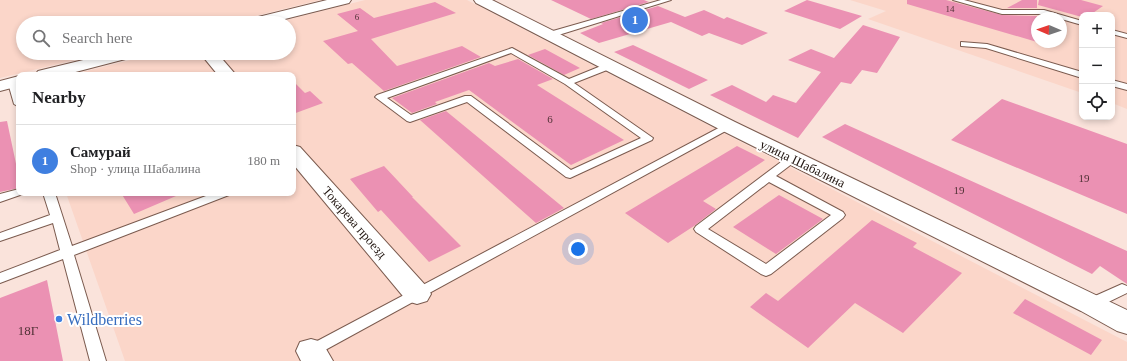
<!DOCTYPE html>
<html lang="en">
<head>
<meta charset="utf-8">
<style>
	:root { --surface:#fff; --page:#f2f2f2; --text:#202124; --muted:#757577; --line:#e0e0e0; --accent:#2563eb }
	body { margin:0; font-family:Georgia,serif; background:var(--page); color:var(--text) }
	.controls { position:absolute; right:12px; top:12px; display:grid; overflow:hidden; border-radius:8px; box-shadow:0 2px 6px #0003 }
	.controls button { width:36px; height:36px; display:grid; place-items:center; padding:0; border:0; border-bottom:1px solid var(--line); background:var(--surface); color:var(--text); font:20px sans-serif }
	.compass { position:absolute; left:1031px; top:12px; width:36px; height:36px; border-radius:50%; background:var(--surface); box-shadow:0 2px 6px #0003; rotate:272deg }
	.you { position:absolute; left:578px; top:249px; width:14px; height:14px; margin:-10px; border:3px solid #fff; border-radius:50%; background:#1a73e8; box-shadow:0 0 0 6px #1a73e833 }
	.badge { display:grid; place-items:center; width:26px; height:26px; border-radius:50%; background:var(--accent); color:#fff; font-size:13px; font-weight:700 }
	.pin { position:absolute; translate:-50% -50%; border:2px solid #fff; box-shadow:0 1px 4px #0006 }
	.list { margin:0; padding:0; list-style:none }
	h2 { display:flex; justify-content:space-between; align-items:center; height:52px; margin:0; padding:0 16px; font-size:17px }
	h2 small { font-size:13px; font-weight:400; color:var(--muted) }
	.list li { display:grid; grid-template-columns:26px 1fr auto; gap:12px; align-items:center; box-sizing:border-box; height:72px; padding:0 16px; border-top:1px solid var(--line) }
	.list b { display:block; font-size:15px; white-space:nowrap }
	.list p { margin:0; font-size:13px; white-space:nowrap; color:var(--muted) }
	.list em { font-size:13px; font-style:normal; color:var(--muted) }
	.icon { flex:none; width:22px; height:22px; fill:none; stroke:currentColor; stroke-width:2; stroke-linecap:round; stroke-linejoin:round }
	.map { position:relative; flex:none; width:1127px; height:361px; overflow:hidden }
	.search { position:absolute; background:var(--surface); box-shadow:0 2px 6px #0003; left:16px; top:16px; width:280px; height:44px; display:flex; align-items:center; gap:10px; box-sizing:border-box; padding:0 14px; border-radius:22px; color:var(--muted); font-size:15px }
	.panel { position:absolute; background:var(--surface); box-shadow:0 2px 6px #0003; left:16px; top:72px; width:280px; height:124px; border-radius:8px }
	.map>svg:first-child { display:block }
</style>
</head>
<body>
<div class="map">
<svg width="1127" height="361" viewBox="0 0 1127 361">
	<rect width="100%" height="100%" fill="#fae3db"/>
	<path fill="#fbd6c9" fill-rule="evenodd" d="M0,0H320L226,23H23V53H104L0,78Z
		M365,0H467L1127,342V361H125L66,193H293V75H71L158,53H289V23H275Z
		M850,0H1127V109L1112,103V15H1082V93L868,19L886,11ZM1037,18H1061V42H1037Z"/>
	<path fill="#eb91b3" d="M551,0H644L649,2L591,19Z
		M807,0L862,16L840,29L784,11Z
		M907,0H946L1002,15L1037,16V42L907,4Z
		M1022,0H1037V8H1007Z
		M1039,0H1081L1103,6L1090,15H1082V17L1038,5Z
		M435,2L456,13L371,39L397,66L462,46L481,57L384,91L352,63L348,64L323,41L358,31L337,14L360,8L374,18Z
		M658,6L685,17L704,10L724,19L727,17L768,33L742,45L709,33L702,36L671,22L599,43L580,33L603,24L601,23Z
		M863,25L900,37L877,73L862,70L851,84L841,82L798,138L710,95L732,85L766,102L773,95L796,103L821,72L788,60L811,49L834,58Z
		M633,45L708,80L689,89L614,52Z
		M545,49L580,68L564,75L528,55Z
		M518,59L553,79L537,85L624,140L571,165L469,90L435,102L437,104L412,113L392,98L489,63L495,66Z
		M293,81L305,93L310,91L323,103L293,114Z
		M1002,99L1127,144V214L951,140Z
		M446,111L564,208L536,223L420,120Z
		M7,121L19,178V188L0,192V122Z
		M845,124L1127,251V284L1100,266L1092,274L822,137Z
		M737,146L765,160L703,201L716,209L694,226L668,243L625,213Z
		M384,166L413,197H412L461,246L429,262L381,210L378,212L350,179Z
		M121,193H183L134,214Z
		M779,195L823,219L776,254L733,227Z
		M872,220L917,243L913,247L962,273L903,333L855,303L808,348L750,307L766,293L778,301Z
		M47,280L63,361H0V298Z
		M1025,299L1102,340L1091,355L1013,313Z"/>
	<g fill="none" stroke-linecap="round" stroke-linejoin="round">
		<g stroke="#7b5b4f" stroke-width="2">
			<path id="service" d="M661,0H671L552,37H546L545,35L546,33Z
				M953,0H964L1002,10H1044L1082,21V25L1044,14H1002Z
				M1112,30L1127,34V38L1112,34Z
				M961,42L987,44L1082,72V78L986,48L961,46Z
				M512,48L569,79L606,64H612L613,66L612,68L574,83L653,138L652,140L570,178L566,177L467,102L410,122L407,121L375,97L377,95ZM511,53L565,84L641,138L571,170L471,96H465L411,115L387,98Z
				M12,80C21,84 19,98 19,107L14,104L8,83Z
				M1112,80L1127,84V90L1112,86Z
				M728,123L731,124L733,126L731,128L316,355L311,357L306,355L303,351L306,347Z
				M793,155L797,156L798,158L797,160L776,176L843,212L845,215L843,218L771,274L766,276L761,274L696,232L694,229L696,226L789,156ZM769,182L831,215L766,264L708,229Z
				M19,189V193H24L23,194L0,202V194Z
				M43,193H55L72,246L214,193H231L229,195L74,255L106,361H90L63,259L0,283V273L60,250L53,223L0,241V233L50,215Z
				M1122,284L1127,286V293L1096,308L1091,309L1086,308L1084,304L1086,300Z"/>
		</g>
		<g stroke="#7b5b4f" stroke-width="2">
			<path id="minor" d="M200,53H217L236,75H218Z
				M293,145L300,147L427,287L431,294L427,301L417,304L407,301L293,164Z
				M311,339L322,342L333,361H301L296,351L300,342Z"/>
		</g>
		<g stroke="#7b5b4f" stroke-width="2">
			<path id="tertiary" d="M327,0H351L349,3L269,23H244L246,20Z
				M112,53H139L137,56L64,75H35L38,71Z
				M19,76V86L0,91V81Z"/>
		</g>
		<g stroke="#7b5b4f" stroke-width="2">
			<path id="secondary" d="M474,0H492L735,122L1127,310V334L1117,331L1081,311L721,130L476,3Z"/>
		</g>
		<use href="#service" fill="#fff" fill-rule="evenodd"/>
		<use href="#minor" fill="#fff" fill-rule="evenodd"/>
		<use href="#tertiary" fill="#fff" fill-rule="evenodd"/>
		<use href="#secondary" fill="#fff" fill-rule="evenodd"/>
	</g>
	<circle fill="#3f7fe0" stroke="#fff" stroke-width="1.5" cx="59" cy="319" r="4"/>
	<g text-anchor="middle" stroke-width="4" stroke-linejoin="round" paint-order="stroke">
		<g font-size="9" fill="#523237">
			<text x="950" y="12">14</text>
			<text x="357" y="20">6</text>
		</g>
		<g font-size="11" fill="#523237">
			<text x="550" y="123">6</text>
			<text x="1084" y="182">19</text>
			<text x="959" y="194">19</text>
		</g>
		<g font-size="13" fill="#1f130e" stroke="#fff">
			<text transform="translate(803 163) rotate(26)" y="5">улица Шабалина</text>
			<text transform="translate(355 222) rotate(49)" y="5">Токарева проезд</text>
		</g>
		<g font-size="13" fill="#523237">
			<text x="28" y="335">18Г</text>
		</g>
		<g font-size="16" fill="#366cbe" stroke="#fff" text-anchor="start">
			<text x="67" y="325">Wildberries</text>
		</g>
	</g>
</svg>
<div class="controls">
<button>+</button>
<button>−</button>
<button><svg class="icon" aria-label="locate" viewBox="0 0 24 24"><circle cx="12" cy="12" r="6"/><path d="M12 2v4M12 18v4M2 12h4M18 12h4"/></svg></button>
</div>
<svg class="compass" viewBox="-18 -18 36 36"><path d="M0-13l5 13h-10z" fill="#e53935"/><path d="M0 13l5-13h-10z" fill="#757577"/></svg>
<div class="you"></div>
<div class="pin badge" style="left:635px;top:20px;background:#3f7fe0">1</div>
<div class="search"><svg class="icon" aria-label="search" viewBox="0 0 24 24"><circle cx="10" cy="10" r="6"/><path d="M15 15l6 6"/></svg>Search here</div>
<section class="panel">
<h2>Nearby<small></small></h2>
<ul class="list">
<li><span class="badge" style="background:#3f7fe0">1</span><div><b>Самурай</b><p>Shop · улица Шабалина</p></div><em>180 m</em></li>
</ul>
</section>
</div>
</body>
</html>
